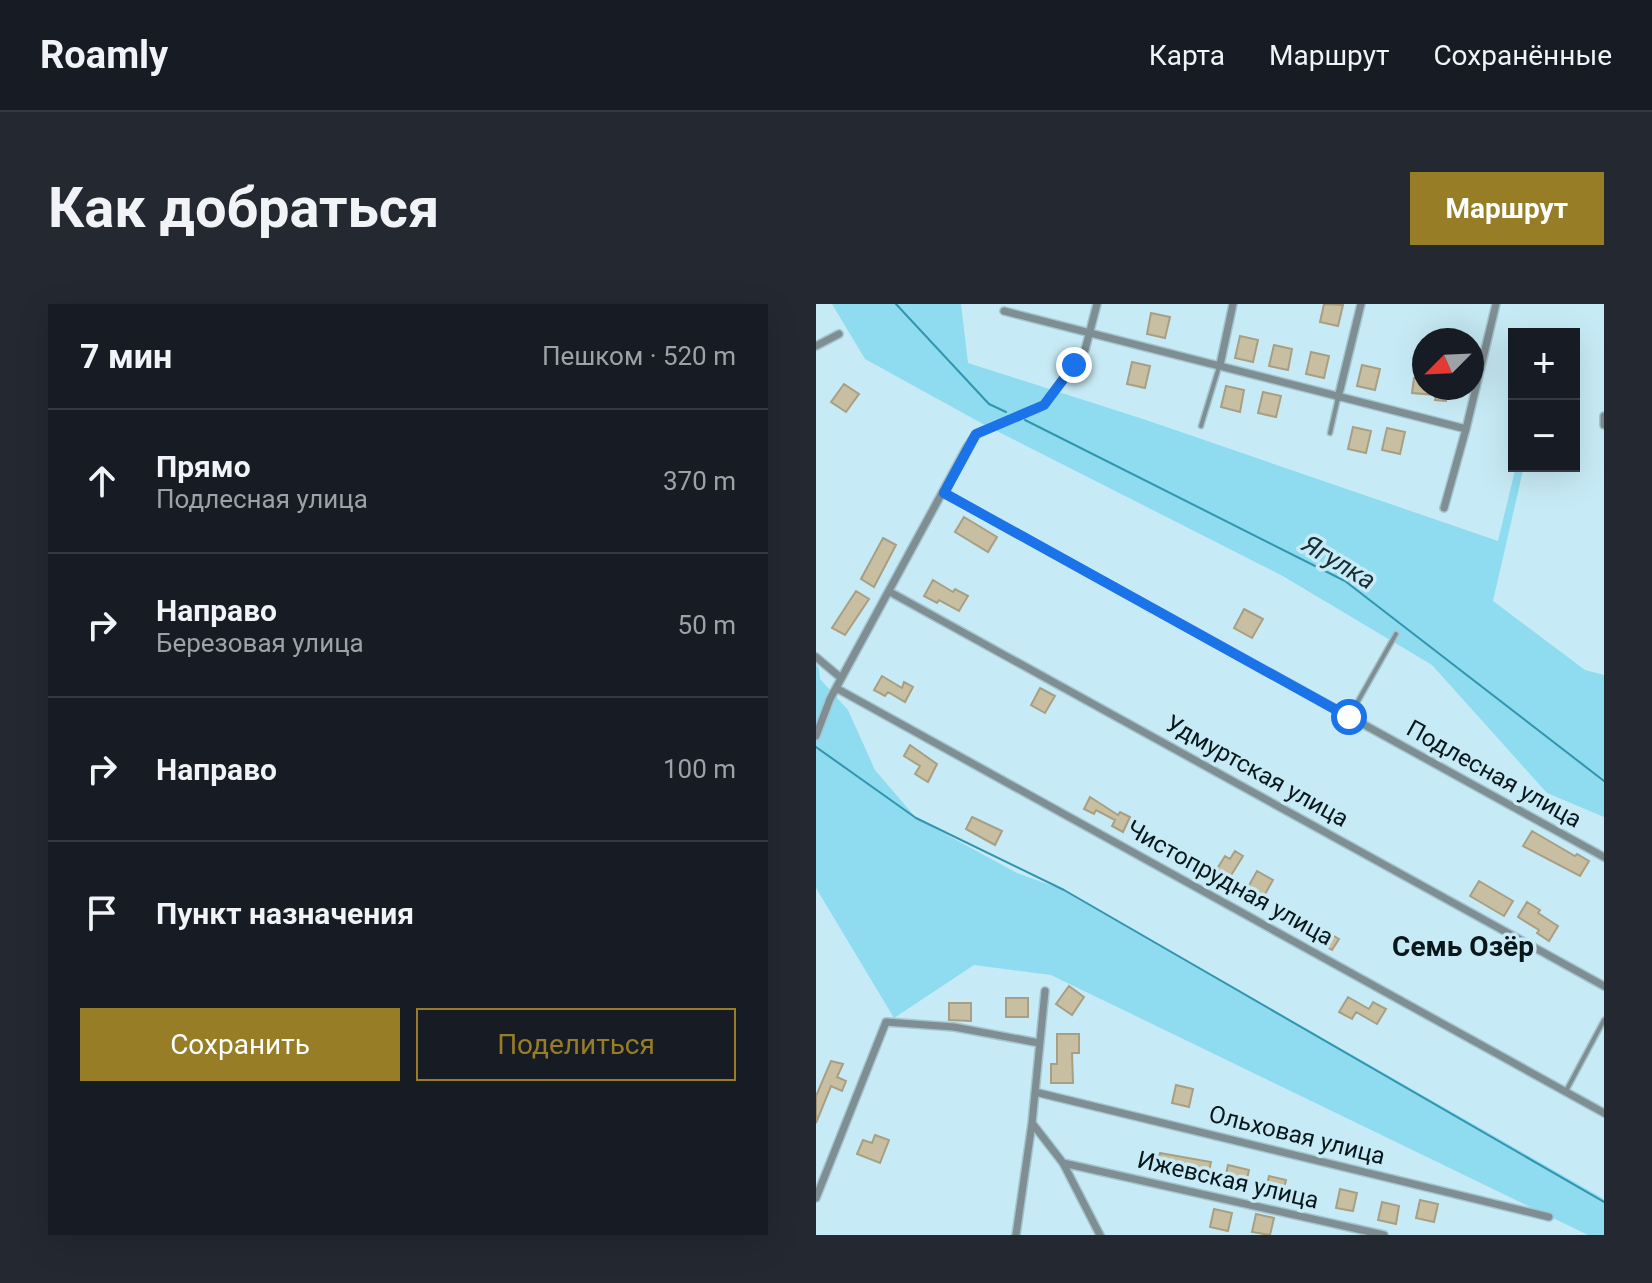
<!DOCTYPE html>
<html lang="ru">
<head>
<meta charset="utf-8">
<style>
	:root { --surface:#171b24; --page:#242831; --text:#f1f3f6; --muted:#9ea1a6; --line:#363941; --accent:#977d25 }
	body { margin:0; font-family:Roboto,sans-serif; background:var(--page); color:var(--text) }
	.controls { position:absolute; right:24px; top:24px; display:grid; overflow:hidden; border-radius:0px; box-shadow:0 8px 32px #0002 }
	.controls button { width:72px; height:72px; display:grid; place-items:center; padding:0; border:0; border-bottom:2px solid var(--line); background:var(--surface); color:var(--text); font:40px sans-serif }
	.compass { position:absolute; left:596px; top:24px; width:72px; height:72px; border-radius:50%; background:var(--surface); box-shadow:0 8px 32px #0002; rotate:246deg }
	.stop { position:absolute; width:24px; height:24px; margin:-18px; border:6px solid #1a73e8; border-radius:50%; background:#fff }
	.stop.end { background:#1a73e8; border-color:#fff; box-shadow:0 2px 8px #0008 }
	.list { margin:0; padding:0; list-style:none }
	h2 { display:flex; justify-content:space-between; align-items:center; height:104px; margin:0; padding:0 32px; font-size:34px }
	h2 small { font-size:26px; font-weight:400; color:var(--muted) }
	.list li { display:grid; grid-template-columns:52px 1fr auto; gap:24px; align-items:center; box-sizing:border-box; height:144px; padding:0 32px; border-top:2px solid var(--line) }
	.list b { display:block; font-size:30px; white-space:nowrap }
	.list p { margin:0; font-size:26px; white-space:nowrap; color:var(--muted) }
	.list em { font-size:26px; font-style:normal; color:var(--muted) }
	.actions { display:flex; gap:16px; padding:24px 32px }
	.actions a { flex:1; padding:18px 0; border:2px solid var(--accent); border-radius:0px; text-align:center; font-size:28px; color:var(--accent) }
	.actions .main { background:var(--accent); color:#fff }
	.icon { flex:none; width:44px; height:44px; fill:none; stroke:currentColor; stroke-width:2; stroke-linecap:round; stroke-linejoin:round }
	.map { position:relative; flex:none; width:788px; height:931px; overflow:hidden; border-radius:0px }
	header { display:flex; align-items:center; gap:48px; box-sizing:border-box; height:112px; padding:0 40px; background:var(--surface); border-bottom:2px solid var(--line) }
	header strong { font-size:38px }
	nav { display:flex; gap:44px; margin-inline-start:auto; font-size:28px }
	.intro { display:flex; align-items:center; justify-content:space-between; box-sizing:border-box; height:192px; padding:0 48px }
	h1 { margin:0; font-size:56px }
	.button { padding:20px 36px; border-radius:0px; background:var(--accent); color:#fff; font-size:28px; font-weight:700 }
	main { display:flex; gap:48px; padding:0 48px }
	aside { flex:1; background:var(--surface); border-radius:0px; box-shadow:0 8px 32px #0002 }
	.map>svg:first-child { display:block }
</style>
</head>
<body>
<header>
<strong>Roamly</strong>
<nav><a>Карта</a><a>Маршрут</a><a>Сохранённые</a></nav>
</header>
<div class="intro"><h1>Как добраться</h1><a class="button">Маршрут</a></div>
<main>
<aside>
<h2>7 мин<small>Пешком · 520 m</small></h2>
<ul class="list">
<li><svg class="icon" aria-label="ahead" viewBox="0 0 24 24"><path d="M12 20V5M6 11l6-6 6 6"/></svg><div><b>Прямо</b><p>Подлесная улица</p></div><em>370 m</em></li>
<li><svg class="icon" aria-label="right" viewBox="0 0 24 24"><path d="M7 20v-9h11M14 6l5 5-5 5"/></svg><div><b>Направо</b><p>Березовая улица</p></div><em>50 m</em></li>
<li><svg class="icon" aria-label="right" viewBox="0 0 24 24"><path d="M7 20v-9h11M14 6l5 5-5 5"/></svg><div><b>Направо</b></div><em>100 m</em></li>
<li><svg class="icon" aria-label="arrive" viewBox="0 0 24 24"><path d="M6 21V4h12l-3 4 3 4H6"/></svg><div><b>Пункт назначения</b></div></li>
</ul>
<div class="actions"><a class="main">Сохранить</a><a>Поделиться</a></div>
</aside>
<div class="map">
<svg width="788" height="931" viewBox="0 0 788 931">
	<rect width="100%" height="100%" fill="#c7ebf6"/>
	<path fill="#8fdbf0" d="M16,0H145L152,59L327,115L682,237L700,162H708L677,297L769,366L788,371V513L731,489L616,361L465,271L167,120L49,55Z
		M0,360L3,364L4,375L32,406L59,466L100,514L201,569L248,586L788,895V931H772L235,671L158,661L78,714L0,584Z"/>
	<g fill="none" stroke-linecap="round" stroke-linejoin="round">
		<path stroke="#3195ae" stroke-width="2" d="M80,0L173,100L190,108
			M209,116L529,277L788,477
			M0,443L100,514L248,586L788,898"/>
	</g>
	<path fill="#c8bfa2" stroke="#a89f83" stroke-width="2" d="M508,0L527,1L522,22L504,18Z
		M335,9L354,13L349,34L331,30Z
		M424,32L442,36L437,58L419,54Z
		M458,41L476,45L472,66L453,62Z
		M495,48L513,52L508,74L490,70Z
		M316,58L334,62L329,84L311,80Z
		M546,61L564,65L559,86L541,82Z
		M598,74L608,75V84H632L630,97L619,96L620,91L596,89Z
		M28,80L43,90L30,108L15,98Z
		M410,82L428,86L424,108L405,103Z
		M447,88L465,92L460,113L442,109Z
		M537,123L555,127L550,149L532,145Z
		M571,124L589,128L584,150L566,146Z
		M148,213L181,233L172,248L139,228Z
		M67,234L80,241L58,283L45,275Z
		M117,276L137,288L139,285L152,292L143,307L123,296L121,299L108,292Z
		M40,287L53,295L29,331L16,324Z
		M428,305L447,315L436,334L418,324Z
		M66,372L86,384L88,378L97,383L89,398L72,388L69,392L58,386Z
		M224,384L239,392L229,409L215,401Z
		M94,441L121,460L112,478L99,470L104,462L88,452Z
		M274,493L302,511L304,508L314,513L307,528L296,522L299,516L280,506L278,510L268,505Z
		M156,513L186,527L179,541L150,525Z
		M716,527L759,552L761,550L773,557L764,572L707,542Z
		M419,547L427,552L414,573L401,565L409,552L414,555Z
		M441,567L457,576L448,592L432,583Z
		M663,577L697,597L688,612L654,592Z
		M711,598L724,606L722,609L742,622L733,637L721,629L723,626L702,613Z
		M497,620L523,635L516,646L490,631Z
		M253,682L268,693L256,711L240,700Z
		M532,693L553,705L557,698L570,705L561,720L540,708L536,715L523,708Z
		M190,694H212V713H190Z
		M133,699H155V717L133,716Z
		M241,730H263V749H256L257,779H235V760H241Z
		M15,757L27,760L21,773L30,777L26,787L15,782L0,819V792Z
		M360,781L377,785L373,803L356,799Z
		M59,831L73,836L64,859L41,850L47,836L56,839Z
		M344,849L395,858L391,876L340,867Z
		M412,861L433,866L429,884L408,879Z
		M453,872L470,876L466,894L449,890Z
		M524,885L541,889L537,907L520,904Z
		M604,896L622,900L618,918L600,914Z
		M566,898L583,902L580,920L562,916Z
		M398,905L416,909L412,927L394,923Z
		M440,910L458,914L454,931L436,928Z"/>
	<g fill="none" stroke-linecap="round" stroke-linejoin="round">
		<g stroke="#a5c5ce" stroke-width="7">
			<path id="service" d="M385,122L403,63
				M514,129L522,94
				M533,413L580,330
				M750,787L788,716"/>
		</g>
		<g stroke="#a5c5ce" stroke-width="10">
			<path id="minor" d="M188,7L650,125
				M0,42L23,30
				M404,61L417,0
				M522,94L545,0
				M788,112V121
				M128,189L788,553
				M628,204L650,125L680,0
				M74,288L788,682
				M0,353L25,374
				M20,384L788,809
				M0,432L14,395L151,143L160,130L228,101L269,46L281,0
				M229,687L216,819L247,859L284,931
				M219,788L733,913
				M247,859L568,931
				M0,894L70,718L138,723L223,739
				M200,931L216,819"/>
		</g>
		<use href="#service" stroke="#7f8e93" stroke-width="4"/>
		<use href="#minor" stroke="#7f8e93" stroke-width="7"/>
	</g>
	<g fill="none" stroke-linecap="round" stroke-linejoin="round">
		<path stroke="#1a73e8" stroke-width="10" d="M258,61L228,101L160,130L128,189L533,413"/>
	</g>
	<g text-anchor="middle" stroke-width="7" stroke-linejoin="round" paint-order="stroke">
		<g font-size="24" fill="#09161a" stroke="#c7ebf6">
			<text transform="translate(441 467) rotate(29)" y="8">Удмуртская улица</text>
			<text transform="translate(678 470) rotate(29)" y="8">Подлесная улица</text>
			<text transform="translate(414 579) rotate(29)" y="8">Чистопрудная улица</text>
			<text transform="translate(481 831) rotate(14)" y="8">Ольховая улица</text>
			<text transform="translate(412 876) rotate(13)" y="8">Ижевская улица</text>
		</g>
		<g font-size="26" font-style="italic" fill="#172d33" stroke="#c7ebf6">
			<text transform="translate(523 258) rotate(31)" y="9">Ягулка</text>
		</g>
		<g font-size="28" font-weight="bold" fill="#09161a" stroke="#c7ebf6">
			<text x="647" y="652">Семь Озёр</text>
		</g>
	</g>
</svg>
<div class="controls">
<button>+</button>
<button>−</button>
</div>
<svg class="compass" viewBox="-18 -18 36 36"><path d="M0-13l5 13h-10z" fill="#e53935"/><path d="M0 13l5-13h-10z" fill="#9ea1a6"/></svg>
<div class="stop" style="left:533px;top:413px"></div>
<div class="stop end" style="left:258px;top:61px"></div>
</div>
</main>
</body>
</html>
